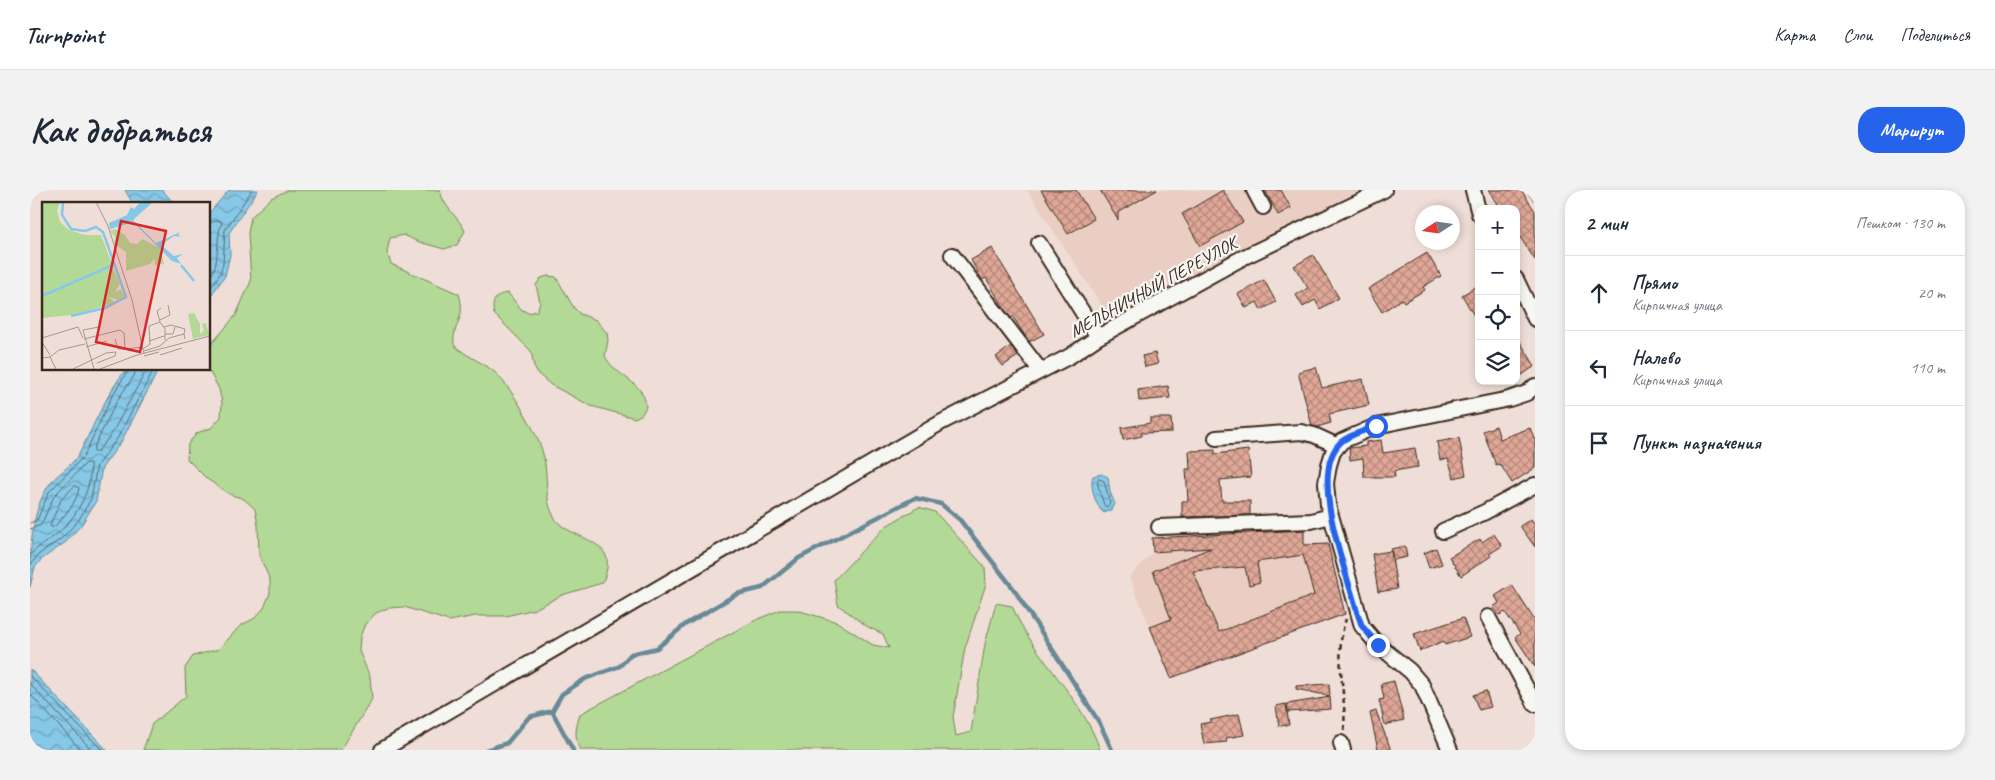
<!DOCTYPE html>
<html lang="ru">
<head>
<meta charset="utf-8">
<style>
	:root { --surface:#fff; --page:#f2f2f3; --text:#1f2937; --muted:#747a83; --line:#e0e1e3; --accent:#2563eb }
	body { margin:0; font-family:Caveat,sans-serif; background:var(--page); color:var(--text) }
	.controls { position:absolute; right:15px; top:15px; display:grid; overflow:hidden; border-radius:10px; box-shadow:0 2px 8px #0003 }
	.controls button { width:45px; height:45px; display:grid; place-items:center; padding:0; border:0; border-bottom:1px solid var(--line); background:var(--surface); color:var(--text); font:25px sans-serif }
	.compass { position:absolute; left:1385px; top:15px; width:45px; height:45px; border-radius:50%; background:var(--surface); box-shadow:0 2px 8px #0003; rotate:258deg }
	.stop { position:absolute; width:15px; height:15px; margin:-11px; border:4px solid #2563eb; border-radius:50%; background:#fff }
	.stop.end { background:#2563eb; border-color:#fff; box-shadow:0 1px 5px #0008 }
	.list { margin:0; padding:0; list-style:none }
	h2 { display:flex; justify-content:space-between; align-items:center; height:65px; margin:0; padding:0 20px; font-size:21px }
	h2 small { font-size:16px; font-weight:400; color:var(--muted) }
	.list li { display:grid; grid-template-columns:32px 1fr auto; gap:15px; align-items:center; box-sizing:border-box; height:75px; padding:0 20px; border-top:1px solid var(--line) }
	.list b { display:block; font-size:19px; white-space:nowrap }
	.list p { margin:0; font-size:16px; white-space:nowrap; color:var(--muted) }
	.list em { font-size:16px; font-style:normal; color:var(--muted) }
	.icon { flex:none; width:28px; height:28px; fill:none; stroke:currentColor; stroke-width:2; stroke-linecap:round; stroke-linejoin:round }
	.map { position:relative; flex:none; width:1505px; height:560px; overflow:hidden; border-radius:20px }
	header { display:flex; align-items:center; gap:30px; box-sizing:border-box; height:70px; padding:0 25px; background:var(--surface); border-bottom:1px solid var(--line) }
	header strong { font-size:24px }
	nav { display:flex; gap:28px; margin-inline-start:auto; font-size:18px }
	.intro { display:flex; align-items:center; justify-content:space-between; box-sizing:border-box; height:120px; padding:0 30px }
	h1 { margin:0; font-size:35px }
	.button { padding:12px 22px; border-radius:20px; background:var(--accent); color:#fff; font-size:18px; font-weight:700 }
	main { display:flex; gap:30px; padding:0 30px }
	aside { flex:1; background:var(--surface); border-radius:20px; box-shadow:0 2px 8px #0003 }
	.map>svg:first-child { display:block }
</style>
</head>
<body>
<header>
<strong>Turnpoint</strong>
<nav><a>Карта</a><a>Слои</a><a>Поделиться</a></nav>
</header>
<div class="intro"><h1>Как добраться</h1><a class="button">Маршрут</a></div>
<main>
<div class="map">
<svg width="1505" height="560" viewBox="0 0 1505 560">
	<defs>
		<pattern id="water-waves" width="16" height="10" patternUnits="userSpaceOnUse" patternTransform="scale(1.25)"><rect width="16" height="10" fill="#86c8e7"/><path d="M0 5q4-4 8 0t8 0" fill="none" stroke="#6fa3bb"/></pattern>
		<pattern id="building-cross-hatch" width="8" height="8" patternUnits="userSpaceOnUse" patternTransform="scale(1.25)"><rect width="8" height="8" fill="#dfa797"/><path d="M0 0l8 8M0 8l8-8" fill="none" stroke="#b6887b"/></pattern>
	</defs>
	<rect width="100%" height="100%" fill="#efded7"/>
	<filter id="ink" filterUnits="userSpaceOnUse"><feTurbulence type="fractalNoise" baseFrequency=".02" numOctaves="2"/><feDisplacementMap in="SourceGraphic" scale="10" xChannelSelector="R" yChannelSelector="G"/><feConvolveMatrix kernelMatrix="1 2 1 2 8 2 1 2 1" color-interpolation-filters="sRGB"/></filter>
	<g filter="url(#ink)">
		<path fill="#eacec4" d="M997,0H1330L1260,38L1250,39L1081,130Z
			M1274,340V353L1297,354L1315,424L1141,488L1099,387L1123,362L1122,348Z"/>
		<path fill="#b2d995" stroke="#76825a" d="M258,0H410C413,17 428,26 435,41L427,55L414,59L386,51L374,45L360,48L357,62L361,74L429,104C437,129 422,133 424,155C436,166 450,171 462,180C478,191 509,245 513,264C519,285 513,308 524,327C538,352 595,346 572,393L532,405L505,419L476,426H446L419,431L374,417L358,418L346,423L335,434L330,447L329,461L340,487L342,509L311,560H113L122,534L156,506L155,478L163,466L189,459L210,436L225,428L234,418L240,403V390L229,365L228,335L225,319L214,309L199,304L177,289L157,269L158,254L167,243L181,238L191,227L192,213L189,199L178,179L179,157L206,125L221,91L218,43L221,27L241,8Z
			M518,86L526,87L544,118L550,124L566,130L577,143L578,151L575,166C586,188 615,191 616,217L612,224L605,228L561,216L521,195L508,184L504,177L501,161L464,124C461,112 465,104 478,103L491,119L498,123L507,121L510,112L506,95L511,88Z
			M889,317L905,322L955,377L956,394L935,458L923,527L926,546L941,542L955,454L966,413L982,416C1003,467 1053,508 1070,560H551C543,547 546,538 550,524L724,431L750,420H767L807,432L843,455L859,458L853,444L838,437L808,415L804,390L856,336Z"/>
		<path fill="url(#water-waves)" stroke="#688997" d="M95,0H132L145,14H103Z
			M199,0H228L199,43L200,65L195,86L179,108V23Z
			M96,179H129L91,252L72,278L66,311L52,334L36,352L12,369L5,377L0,397C0,362 0,320 21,292C30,282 43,275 50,262C65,233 76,205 96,179Z
			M1071,284L1078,287L1080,302L1085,314L1082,320L1074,323C1066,318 1059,294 1063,286Z
			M0,479L77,560H0Z"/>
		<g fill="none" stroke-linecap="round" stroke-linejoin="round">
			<path stroke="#59696e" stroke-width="1" d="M179,33L189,30L192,32C184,52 192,71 179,89
				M179,100L190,84L193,74L195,40L222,0
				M106,179L104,186L88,209L64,257V262H67L81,245L117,179
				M1069,289L1074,291L1080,313L1077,317L1074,315L1067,292Z
				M45,296L49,298C47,313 34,326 24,337H21L20,335L31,310Z
				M0,333L7,330L19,302L54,266L82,206L99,179
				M0,339L11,335L24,306L56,273H60C63,298 47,327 28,343C19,351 8,356 0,365
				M0,376L8,365L32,348L48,331L61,309L67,275L87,249L124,179
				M0,486L72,560
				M0,494L62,560
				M0,504L51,560"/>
			<path stroke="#688997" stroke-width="4.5" d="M522,521L543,560
				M456,560L477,553L499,527L522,521L532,504L555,489L590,476L601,464L627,458L656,434L707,404L732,398L769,368L885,308L911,314L930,330L983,398L1069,532L1082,560"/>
		</g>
		<path fill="url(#building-cross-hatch)" stroke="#3b2a1e" fill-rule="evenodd" d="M1011,0H1046L1064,29L1038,44Z
			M1070,0H1127L1088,23V30Z
			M1193,0L1213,32L1170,56L1152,24Z
			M1235,0H1251L1261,18L1248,25Z
			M1459,0H1491L1505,21V70L1486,41V19H1471Z
			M962,58L1014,144L999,152L983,127L981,128L975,120L956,88L952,90L941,70Z
			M1397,63L1411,86L1393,97L1395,100L1374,112L1372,109L1352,122L1338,99Z
			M1283,65L1309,108L1290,119L1285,110L1273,117L1266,105L1278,98L1264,76Z
			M1234,90L1246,112L1231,120L1227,112L1216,118L1208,104Z
			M1449,95V134L1432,105Z
			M1486,145L1505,176L1486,189Z
			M981,156L988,166L973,176L966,167Z
			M1125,163L1128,174L1115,177L1112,166Z
			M1286,177L1292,198L1333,189L1339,215L1299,224L1301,233L1287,237L1282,236L1268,182Z
			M1138,196L1140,208L1109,211L1108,200Z
			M1120,228H1141L1142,242L1111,243L1112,246L1093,250L1091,238L1120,233Z
			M1466,236L1470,249L1500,238L1505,250V278L1482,293L1470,274L1466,275L1453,241Z
			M1429,248L1436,285L1424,288L1418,269L1410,270L1407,252Z
			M1351,250L1353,263L1385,258L1388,277L1364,281L1365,287H1334L1333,268L1320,270L1319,258L1336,256V252Z
			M1185,260V264L1218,260L1221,287L1190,290L1192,311H1220V325L1152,327V311H1158L1156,279H1160L1159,261Z
			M1501,329L1505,334V357L1490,336Z
			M1274,340V355L1298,354L1315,424L1141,488L1120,437L1141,429L1123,381L1181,358L1123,362L1122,348ZM1273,365L1284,405L1189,442L1163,381L1215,377L1219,395L1230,392L1227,372Z
			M1464,344L1472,356L1459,364L1461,366L1431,386L1419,367L1450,349L1452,352Z
			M1375,356L1377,367L1363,370L1361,359Z
			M1406,358L1412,374L1399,378L1394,363Z
			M1361,361L1367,399L1348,402L1342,364Z
			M1482,395L1505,431V477L1485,447L1490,444L1475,422L1469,425L1463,417L1469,413L1465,406Z
			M1433,428L1440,447L1415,455L1414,451L1390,461L1384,444Z
			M1364,491L1374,530L1355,535L1349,510L1354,509L1351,494Z
			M1299,494L1300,506L1266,499V496Z
			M1456,501L1461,517L1449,520L1443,505Z
			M1300,507L1301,519L1258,522L1257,514Z
			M1256,514L1259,535L1249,536L1246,516Z
			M1346,521L1361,560H1348L1340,523Z
			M1209,524L1214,545L1196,548L1197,552L1174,554L1170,534L1181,532L1180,530Z"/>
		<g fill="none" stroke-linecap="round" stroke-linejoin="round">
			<g stroke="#3b2a1e" stroke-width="18">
				<path id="minor" d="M1224,0L1233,17
					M1443,0L1449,24
					M1009,53L1068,147
					M922,65L1010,180
					M1486,89L1505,129
					M1186,248L1271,242L1284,245L1308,256
					M1129,337L1281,331L1301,326
					M1413,341L1455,322L1505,295
					M1458,427L1505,514
					M1311,553L1313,560
					M352,560L912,232L1040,166L1068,147L1212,68L1354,0
					M1420,560L1392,495L1380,481L1348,455L1332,436L1298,315L1296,293L1299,275L1303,262L1312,251L1346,236L1479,209L1497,203L1505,196"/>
			</g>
			<path stroke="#3b2a1e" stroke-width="2.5" stroke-dasharray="5 4" stroke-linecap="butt" d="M1314,540C1317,502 1303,466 1316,429"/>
			<use href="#minor" stroke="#f6f6f2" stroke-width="14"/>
			<g stroke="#3b2a1e" stroke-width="5.5">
				<path id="rail" d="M1499,0L1505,8"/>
			</g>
			<use href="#rail" stroke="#f6f6f2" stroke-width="4" stroke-dasharray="11" stroke-linecap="butt"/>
		</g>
	</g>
	<g fill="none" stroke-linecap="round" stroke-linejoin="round" filter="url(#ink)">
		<path stroke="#2563eb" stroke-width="6" d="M1346,236C1335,241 1320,244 1311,252C1277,283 1317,383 1327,422L1332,436L1348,455"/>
	</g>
	<g text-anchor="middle" stroke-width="4.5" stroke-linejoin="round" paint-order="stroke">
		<g font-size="18" fill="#3b2a1e" stroke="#f6f6f2">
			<text transform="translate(1123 97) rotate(-29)" y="6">МЕЛЬНИЧНЫЙ ПЕРЕУЛОК</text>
		</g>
	</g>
	<g transform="translate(12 12)">
		<rect width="168" height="168" fill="#efded7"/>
		<path d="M0,0H18L15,8L18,20L27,28L43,33H59L70,62L0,93ZM73,27L83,33L88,41L95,42L100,37L118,46L122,62L113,63L112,57L108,62L84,69V50L72,42L73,35L68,29ZM70,64L78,82L73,90L79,87L83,96L78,99L65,94L74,101L30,113L0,116V94ZM152,111L158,122V132L162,129L160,122L164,121L167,133L151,137L146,112Z" fill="#b2d995"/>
		<path d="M98,0H111L91,18L114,41L138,30L136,33L139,35L132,34L119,43L132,54L141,52L135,56L139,62L130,59L91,20L68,27L67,21L85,13L89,5L92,7Z" fill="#86c8e7"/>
		<path fill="none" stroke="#86c8e7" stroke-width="2.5" d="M21,0L20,13L29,27L43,29L54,25L61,30L84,95L63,106L29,114M139,63L152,79M0,94L73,62"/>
		<path fill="none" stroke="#a7968d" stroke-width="1" d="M54,0L66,24L90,98L102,152M118,118L128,113L126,103M118,120L123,127V138M122,125L129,123L143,127L142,132M123,132H131L133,125M0,136L36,125L41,136M42,137L78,128L82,131L83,147L101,145M73,137L76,147H83M107,139L122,134M0,140L8,153M44,145L65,139M101,147L108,142L107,124L118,120L115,109L119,106M102,149L118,144L127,136L142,132L143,137M118,153L140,146M102,154L117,150M8,155L17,148L43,142M0,156L8,155L14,167M31,167L64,151L74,150L73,154L55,161M52,167L41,128L57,125M58,167L95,153L168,134"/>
		<path fill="#d62828" fill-opacity="0.15" stroke="#d62828" stroke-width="2.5" d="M79,19L124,29L98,150L54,140Z"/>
		<rect width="168" height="168" fill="none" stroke="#3b2a1e" stroke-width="2.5"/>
	</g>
</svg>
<div class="controls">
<button>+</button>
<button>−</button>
<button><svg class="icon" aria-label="locate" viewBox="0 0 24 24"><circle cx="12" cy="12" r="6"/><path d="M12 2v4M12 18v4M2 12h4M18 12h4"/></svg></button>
<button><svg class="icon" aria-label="layers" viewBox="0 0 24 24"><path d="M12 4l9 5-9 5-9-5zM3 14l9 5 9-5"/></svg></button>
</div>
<svg class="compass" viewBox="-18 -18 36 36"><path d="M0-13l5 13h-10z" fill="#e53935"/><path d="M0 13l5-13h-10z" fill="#747a83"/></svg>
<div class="stop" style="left:1346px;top:236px"></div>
<div class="stop end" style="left:1348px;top:455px"></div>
</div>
<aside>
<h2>2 мин<small>Пешком · 130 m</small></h2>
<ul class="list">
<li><svg class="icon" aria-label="ahead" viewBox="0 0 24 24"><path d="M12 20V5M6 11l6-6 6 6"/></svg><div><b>Прямо</b><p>Кирпичная улица</p></div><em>20 m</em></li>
<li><svg class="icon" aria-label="left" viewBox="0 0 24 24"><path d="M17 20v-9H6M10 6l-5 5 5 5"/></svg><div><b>Налево</b><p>Кирпичная улица</p></div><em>110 m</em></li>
<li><svg class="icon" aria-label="arrive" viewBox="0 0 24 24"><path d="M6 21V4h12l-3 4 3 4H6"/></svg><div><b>Пункт назначения</b></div></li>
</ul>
</aside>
</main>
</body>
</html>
